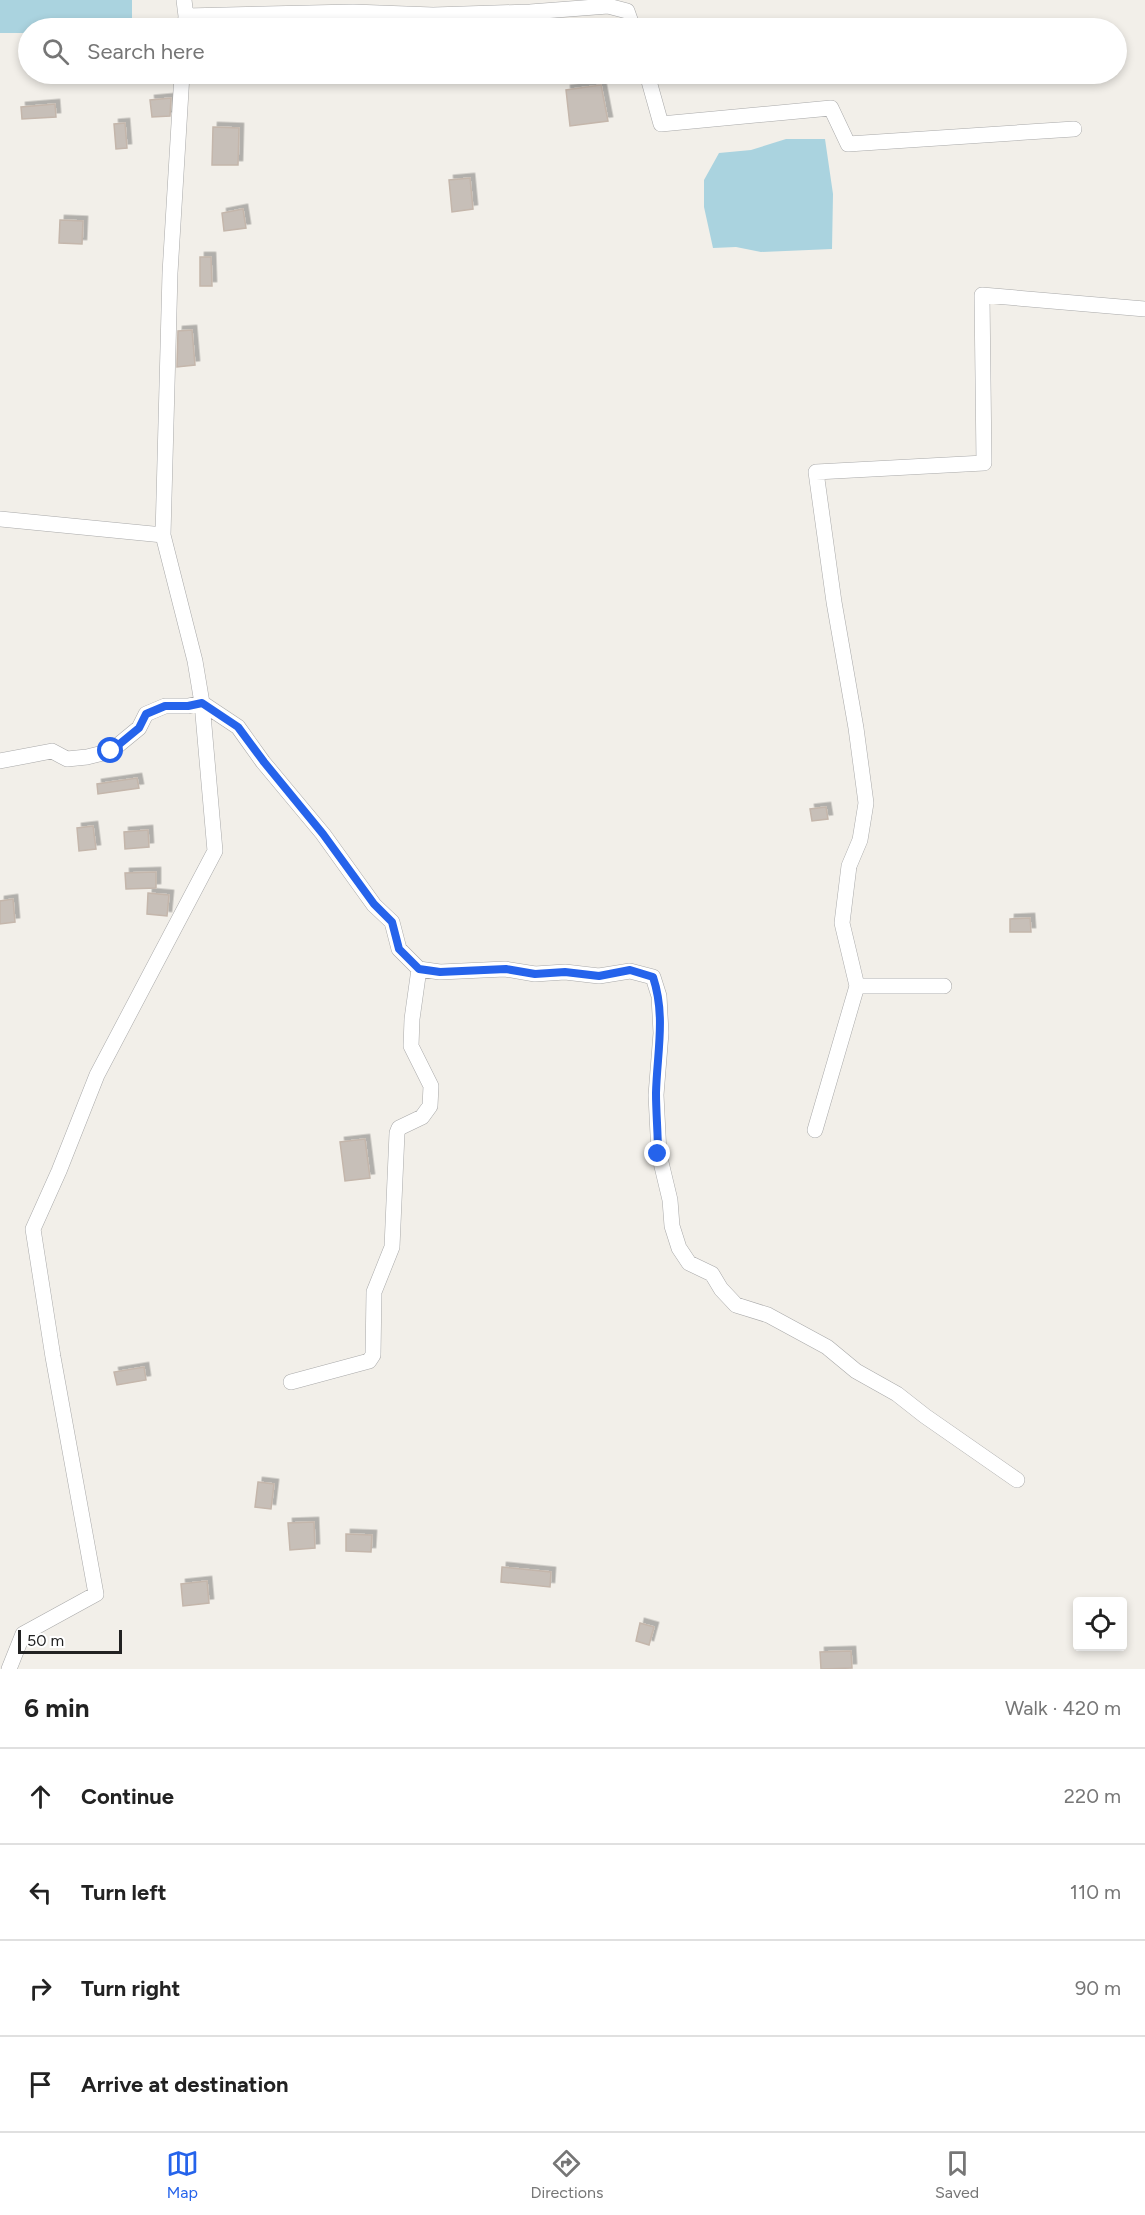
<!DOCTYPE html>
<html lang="en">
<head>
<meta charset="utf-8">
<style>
	:root { --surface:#fff; --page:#f2f2f2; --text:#222; --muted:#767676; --line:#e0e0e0; --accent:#2563eb }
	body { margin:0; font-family:Figtree,sans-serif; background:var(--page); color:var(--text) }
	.controls { position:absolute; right:18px; bottom:18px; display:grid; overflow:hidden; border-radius:6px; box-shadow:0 3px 9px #0003 }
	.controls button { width:54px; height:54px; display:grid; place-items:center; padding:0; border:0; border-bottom:2px solid var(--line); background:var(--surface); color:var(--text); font:30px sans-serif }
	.scale { position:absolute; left:18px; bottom:15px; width:104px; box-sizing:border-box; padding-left:6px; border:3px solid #222; border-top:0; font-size:16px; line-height:21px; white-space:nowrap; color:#222; -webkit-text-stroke:4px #fff; paint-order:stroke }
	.stop { position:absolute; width:18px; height:18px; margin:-14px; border:4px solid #2563eb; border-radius:50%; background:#fff }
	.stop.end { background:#2563eb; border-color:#fff; box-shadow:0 2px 6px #0008 }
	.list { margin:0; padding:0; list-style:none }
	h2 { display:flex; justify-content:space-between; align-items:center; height:78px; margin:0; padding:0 24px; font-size:26px }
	h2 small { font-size:20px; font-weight:400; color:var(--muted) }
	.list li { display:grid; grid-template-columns:39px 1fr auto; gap:18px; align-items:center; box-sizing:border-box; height:96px; padding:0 24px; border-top:2px solid var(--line) }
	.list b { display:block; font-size:22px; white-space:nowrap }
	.list em { font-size:20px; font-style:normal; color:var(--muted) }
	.icon { flex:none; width:33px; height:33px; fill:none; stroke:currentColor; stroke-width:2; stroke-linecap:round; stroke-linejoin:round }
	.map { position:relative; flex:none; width:1145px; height:1669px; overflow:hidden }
	.search { position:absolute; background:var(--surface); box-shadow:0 3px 9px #0003; left:18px; right:18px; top:18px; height:66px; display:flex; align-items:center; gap:15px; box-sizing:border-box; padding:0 21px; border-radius:33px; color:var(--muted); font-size:22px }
	.sheet { height:462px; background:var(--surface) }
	nav { display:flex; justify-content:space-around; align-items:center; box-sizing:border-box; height:84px; border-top:2px solid var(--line); background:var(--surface); font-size:16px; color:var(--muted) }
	nav a { display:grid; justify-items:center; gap:3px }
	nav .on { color:var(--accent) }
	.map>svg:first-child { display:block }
</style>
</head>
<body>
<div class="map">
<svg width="1145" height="1669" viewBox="0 0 1145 1669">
	<defs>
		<filter id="shadow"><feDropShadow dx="4.5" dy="-4.5" stdDeviation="0" flood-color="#0004"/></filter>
	</defs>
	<rect width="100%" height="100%" fill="#f2efe9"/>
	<path fill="#aad3df" d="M0,0H132V19L117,28H28V33H0Z
		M786,139H825L833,194L832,249L761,252L736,247L713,248L704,207V180L719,153L751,150Z"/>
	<path fill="#c7bfb8" stroke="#c4b6ab" stroke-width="1.5" filter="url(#shadow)" d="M601,85L608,121L570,126L566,90Z
		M171,98L170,116L152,117L150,100Z
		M55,104L56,117L22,119L21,107Z
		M125,123L127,148L116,149L114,124Z
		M213,127L239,128L238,165H212Z
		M470,178L473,209L452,212L449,180Z
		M243,209L246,228L224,231L222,213Z
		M60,220L83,221L82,244L59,243Z
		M200,257H211L212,286H200Z
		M192,330L195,365L177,367L178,331Z
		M137,778L139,788L98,794L97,784Z
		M826,807L828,819L812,821L810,809Z
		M93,826L96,849L79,851L77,828Z
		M148,830L149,847L125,849L124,832Z
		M156,872V888L126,889L125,873Z
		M148,893L169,895L167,916L147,914Z
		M13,899L15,922L0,924V901Z
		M1030,918L1031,932H1010V919Z
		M365,1139L370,1178L345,1181L340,1142Z
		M144,1367L146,1380L117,1385L114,1372Z
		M258,1482L274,1484L271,1509L255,1507Z
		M314,1522L315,1548L290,1550L288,1523Z
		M346,1534L372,1535L371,1552L346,1551Z
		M502,1567L551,1572L550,1587L501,1582Z
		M207,1581L209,1603L183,1606L181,1584Z
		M640,1623L654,1627L649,1645L636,1641Z
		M851,1651L852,1668L821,1669L820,1652Z"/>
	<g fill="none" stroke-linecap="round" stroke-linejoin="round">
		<g stroke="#a9a9a9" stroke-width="16">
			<path id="minor" d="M184,0L186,16
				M185,28L186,16L353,12L433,15L530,12L608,6L627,11L633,28
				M647,74L661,124L831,108L848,144L1074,129
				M0,519L163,535
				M0,761L52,751L67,759L87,757L111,751L139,728L146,714L165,706H188L202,703L238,727L263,762L323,834L374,905L392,922L399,949L419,969L440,972L505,969L535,974L565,972L599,976L630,971L653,977L659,996L661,1033L656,1095L659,1154L670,1200L672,1226L679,1248L689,1263L712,1274L721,1289L736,1305L768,1315L827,1347L856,1371L897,1394L925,1416L1017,1480
				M944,986H857L842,923L849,866L860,840L866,803L856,728L834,602L816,472L984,463L982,295L1145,309
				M815,1130L857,986
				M291,1382L369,1361L373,1355L374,1292L392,1247L397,1133L399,1128L422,1117L430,1106L431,1086L411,1046L412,1019L419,969
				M9,1669L23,1634L96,1594L53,1357L33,1229L59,1171L97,1075L215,851L202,703L195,661L163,535L170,273L182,74"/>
		</g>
		<use href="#minor" stroke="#fff" stroke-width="15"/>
	</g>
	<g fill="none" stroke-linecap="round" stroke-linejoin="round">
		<path stroke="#2563eb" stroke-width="8" d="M111,751L139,728L146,714L165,706H188L202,703L238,727L264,762L323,834L374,904L392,922L399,949L419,969L440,972L506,969L535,974L565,972L599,976L630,970L653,977C666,1016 657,1053 656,1093C656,1113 658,1133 658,1154"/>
	</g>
</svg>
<div class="controls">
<button><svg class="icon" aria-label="locate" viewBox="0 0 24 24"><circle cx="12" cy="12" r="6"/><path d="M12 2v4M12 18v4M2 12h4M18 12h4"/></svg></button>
</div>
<div class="scale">50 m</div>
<div class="stop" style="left:111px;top:751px"></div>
<div class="stop end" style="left:658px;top:1154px"></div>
<div class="search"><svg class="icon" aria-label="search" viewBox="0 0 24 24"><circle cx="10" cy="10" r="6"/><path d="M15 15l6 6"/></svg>Search here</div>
</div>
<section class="sheet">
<h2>6 min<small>Walk · 420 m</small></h2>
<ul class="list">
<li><svg class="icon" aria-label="ahead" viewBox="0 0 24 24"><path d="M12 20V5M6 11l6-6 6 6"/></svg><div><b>Continue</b></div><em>220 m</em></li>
<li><svg class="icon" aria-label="left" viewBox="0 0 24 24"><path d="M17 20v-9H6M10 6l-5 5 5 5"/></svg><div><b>Turn left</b></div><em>110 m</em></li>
<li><svg class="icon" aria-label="right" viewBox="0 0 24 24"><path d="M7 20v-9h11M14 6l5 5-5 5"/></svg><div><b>Turn right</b></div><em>90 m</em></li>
<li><svg class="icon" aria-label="arrive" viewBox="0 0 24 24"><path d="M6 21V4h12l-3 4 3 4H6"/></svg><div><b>Arrive at destination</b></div></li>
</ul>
</section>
<nav>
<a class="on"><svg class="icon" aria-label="map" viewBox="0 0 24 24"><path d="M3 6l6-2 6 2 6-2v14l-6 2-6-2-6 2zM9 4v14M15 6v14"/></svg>Map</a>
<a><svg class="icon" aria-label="directions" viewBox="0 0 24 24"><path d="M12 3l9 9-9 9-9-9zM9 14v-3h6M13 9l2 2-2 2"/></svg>Directions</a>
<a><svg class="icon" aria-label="saved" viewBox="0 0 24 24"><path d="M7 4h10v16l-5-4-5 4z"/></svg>Saved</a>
</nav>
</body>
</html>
